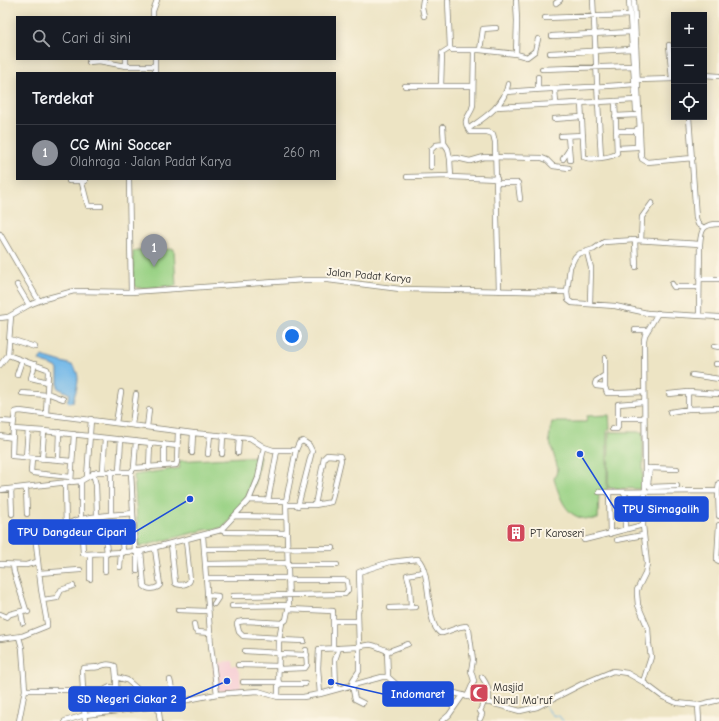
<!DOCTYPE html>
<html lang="id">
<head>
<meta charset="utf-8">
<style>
	:root { --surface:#171b24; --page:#20242c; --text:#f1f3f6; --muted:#9ea1a6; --line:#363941; --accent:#8c9099 }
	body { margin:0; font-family:"Comic Neue",sans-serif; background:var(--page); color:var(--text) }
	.controls { position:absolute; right:12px; top:12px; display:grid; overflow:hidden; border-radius:0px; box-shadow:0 2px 10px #0003 }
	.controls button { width:36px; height:36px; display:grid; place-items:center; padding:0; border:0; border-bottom:1px solid var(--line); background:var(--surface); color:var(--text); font:20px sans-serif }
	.you { position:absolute; left:292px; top:336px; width:14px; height:14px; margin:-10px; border:3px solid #fff; border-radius:50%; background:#1a73e8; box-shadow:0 0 0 6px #1a73e833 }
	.badge { display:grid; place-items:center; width:26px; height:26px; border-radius:50%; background:var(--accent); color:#fff; font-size:13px; font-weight:700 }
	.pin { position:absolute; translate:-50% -33px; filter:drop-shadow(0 1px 2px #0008) }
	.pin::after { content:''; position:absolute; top:21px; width:14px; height:12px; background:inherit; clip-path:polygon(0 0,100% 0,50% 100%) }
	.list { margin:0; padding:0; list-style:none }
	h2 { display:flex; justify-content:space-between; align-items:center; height:52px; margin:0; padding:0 16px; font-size:17px }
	h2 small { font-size:13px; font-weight:400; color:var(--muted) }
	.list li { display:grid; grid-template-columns:26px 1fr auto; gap:12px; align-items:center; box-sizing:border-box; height:56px; padding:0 16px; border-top:1px solid var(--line) }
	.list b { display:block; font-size:15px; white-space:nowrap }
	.list p { margin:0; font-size:13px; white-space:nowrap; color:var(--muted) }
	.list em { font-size:13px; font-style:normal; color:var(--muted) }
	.icon { flex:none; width:22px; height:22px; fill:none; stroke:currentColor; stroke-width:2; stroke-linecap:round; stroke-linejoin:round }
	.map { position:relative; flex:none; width:719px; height:721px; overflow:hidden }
	.search { position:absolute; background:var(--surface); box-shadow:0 2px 10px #0003; left:16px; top:16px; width:320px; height:44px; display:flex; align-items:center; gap:10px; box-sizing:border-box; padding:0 14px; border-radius:0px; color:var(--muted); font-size:15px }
	.panel { position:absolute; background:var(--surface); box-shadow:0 2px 10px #0003; left:16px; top:72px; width:320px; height:108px; border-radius:0px }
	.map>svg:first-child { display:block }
</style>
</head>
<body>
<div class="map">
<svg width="719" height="721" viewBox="0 0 719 721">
	<rect width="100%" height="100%" fill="#fcf5e5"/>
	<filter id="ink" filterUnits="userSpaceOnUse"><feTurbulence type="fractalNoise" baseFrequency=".025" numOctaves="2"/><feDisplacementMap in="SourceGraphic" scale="8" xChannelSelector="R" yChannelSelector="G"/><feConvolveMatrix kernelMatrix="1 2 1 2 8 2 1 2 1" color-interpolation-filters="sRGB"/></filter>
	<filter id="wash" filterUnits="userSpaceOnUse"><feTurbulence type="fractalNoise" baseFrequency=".012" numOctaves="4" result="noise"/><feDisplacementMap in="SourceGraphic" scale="16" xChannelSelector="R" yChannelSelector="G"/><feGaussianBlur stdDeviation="0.9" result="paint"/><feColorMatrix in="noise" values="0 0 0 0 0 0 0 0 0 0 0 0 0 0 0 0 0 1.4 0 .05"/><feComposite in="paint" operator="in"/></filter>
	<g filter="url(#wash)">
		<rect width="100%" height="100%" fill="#ede4c4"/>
		<path fill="#f7cfd5" d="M231,661L232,666H237L238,671L240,672L241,690L215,691L213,662Z"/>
		<path fill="#9ad285" stroke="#5b7750" d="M174,249L176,286L138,288L133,284V251Z
			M609,415L610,429L607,430V492H599L598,519C568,522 562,504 554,479L558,469L549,439L552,422H586L587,416Z
			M609,432H643V489L608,488Z
			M260,456L255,484L236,514L223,528L204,530L139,547L134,475L180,468L179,461Z"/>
		<path fill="#71b7e8" stroke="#466a82" d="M42,356L72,365C83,375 76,389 73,402L69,403L67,401L70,394L58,388V370L56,367L42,362L39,360Z"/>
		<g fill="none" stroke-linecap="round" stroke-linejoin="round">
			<path stroke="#71b7e8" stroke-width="1" d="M545,705L552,715L559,716L563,721"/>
		</g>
	</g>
	<g filter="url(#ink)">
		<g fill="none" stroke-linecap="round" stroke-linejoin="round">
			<g stroke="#848070" stroke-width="6">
				<path id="minor" d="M423,0L422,7L424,16
					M448,0L450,48L452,50H480L516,54L527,57L535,51L538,39
					M516,0L517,21L516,54
					M629,0L636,110
					M634,0L641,156L642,159L647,162L693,158
					M556,3L560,0
					M153,17V11L157,0
					M545,18L630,15
					M552,36L631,32
					M669,45L672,79
					M474,50L473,105C471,118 460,117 470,132H487L493,134L495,142L499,291
					M480,50L483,29L496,28
					M550,53L632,49
					M155,59V73
					M89,62L99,61L126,66H155
					M126,66V59
					M542,69L633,66
					M704,75L719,76
					M538,77V89
					M637,80L674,79
					M405,86H473
					M441,86L442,53L450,48
					M555,89L556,104
					M507,92C549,88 591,88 634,84
					M581,103L584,157C589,160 612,158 617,153L615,101
					M496,107L598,102L593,0
					M615,116L637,115
					M689,117L696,218L698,224L704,228
					M554,119L581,117
					M443,127L444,143L448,149L450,159L451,177L497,179
					M468,129C484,118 505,105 508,84
					M616,131H637
					M561,136L583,135
					M568,136L570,160
					M617,148L637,147V129
					M601,158L598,102L635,100
					M450,159L457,158L470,161L484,157L542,158L547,160L553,166L569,168
					M563,159L569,150
					M431,167V150L436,145L444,144
					M407,177L451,176
					M85,179L82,183L88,206H101
					M129,179L131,292
					M69,181H85
					M497,183H518L520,199
					M0,234L39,301
					M635,240L636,267
					M641,241L642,217L652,203
					M587,252L591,268L590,303
					M699,279H719
					M672,284L674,287H699
					M17,285L29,305
					M567,292L568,300L572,303L615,306L647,313L719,317
					M699,316L700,244
					M0,318L8,317L29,305L44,299L74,291L131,292L304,280H328L400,289L567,292L570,267L575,257L578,254L594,249L604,242L635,240L700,244C701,229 703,224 719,224
					M635,330H648
					M10,339L35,347
					M714,346L719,347
					M8,355L47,369L48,372L46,414
					M605,358V387L607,393H620L644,392
					M35,364L31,378L48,382
					M716,364H719
					M0,365L8,355L11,316
					M17,375L22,360
					M605,375L596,381L595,384L596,386L605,387
					M692,375L719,379
					M22,393L47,395
					M47,393L63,399
					M669,394L688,392
					M688,409V392L719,394
					M670,412L688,409L719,408
					M618,418H644
					M0,421L14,422
					M116,423L121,392
					M132,425L136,394
					M147,427L149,410
					M13,429L44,431L178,446
					M612,429H617L618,427V404L644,402
					M74,434L71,482L81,481L97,472H131L134,468L176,465L177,462L178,431
					M0,436L13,438
					M192,453L193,433
					M238,453L239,437
					M208,454L210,435
					M222,454L223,436
					M26,457L28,430
					M32,458L31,472L33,473L71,477
					M42,459L44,431
					M58,460L59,432
					M72,461L12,456L13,429L15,412L20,411L193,433L250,438L264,447L273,450H296
					M164,466V444
					M134,468L136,441
					M149,468L150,443
					M648,468L677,469
					M650,468L648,484L650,487L677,486
					M103,471L105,438
					M111,471V512
					M119,471L121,439
					M131,472L135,552
					M93,473L96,485L97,514
					M87,477L91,419
					M81,481V515
					M719,483L718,491L719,516
					M26,488L27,514
					M11,489L12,514
					M0,490L68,482
					M599,492L718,491
					M609,492L610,534
					M625,492V529
					M249,500L286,501
					M268,501L277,451
					M286,505H315L331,502L341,460L340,456L327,455L324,458L315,505
					M235,516L286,517
					M81,518L83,553L86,554L141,551L221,530L249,500L258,478L264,447
					M67,525C75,516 118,515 133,513
					M121,525L123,553
					M719,525L717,560L719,561
					M221,530L225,532L287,533
					M105,531L107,554
					M203,536L211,646L217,694
					M584,540L643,525
					M617,540L643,535
					M171,544L175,583C178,586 186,585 189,582L190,580L186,540
					M204,549L333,548
					M141,551L144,586C148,590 154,589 158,587L160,585L155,549
					M137,552V571
					M90,554V579
					M105,554V571
					M0,564L26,565L37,562
					M205,564L287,563
					M13,565L14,572L26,610L28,612
					M287,565H337
					M120,567L121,553
					M39,573L80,570
					M206,578H288
					M207,595L218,596V598L214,604
					M233,596L345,594L348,590L347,581L344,580H288
					M43,600L57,598L61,590L73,586
					M232,606L289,605
					M411,607L410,586L407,575L423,572
					M390,608L416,607
					M289,609L333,611
					M178,610L208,611
					M21,612L23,623
					M0,614L7,617L10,614L26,610
					M333,621H358
					M194,624L195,630L197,632L210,633
					M19,637L22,648L25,690L19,721
					M279,638L243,636L239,632L237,624L238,622L245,621L282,623
					M0,639L22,636L47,626V623L41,589L35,534L38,530H63L66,529L65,482
					M279,640L304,641
					M333,648V613
					M245,651L279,653
					M387,651L388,677
					M279,654L307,655
					M238,665L279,666
					M279,669L305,668L307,665L306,650
					M116,677L115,666C109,663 104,665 98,667C94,668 88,667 84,668L82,670L83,690H104L110,687L116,688
					M482,677C487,684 491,693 488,703
					M170,680L175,702
					M243,682H279
					M643,682L651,657L649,644L648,628L638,605L637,594V590L645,574L647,564L643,525L645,491L644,340L645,335L658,313
					M279,684H305
					M336,689L335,660L339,648
					M25,690H83L85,721
					M320,694L318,668L319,649L359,647L358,612L360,604L359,572L390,562L418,559C432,573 425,622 440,633H443L460,627L466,626L469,630L473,660L471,671L474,681L467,697
					M278,697L279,640L282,623L286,620L289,605L286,501L296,450L299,443L303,441L309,445L312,451L298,506
					M363,703L355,699L352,685L353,680L359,671V647C374,641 376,648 389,651L408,644
					M698,705L699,721
					M158,706L160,721
					M117,711L116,677L127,680L148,698L152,707
					M480,719L482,714L480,711L484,702
					M65,721L85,715L158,706L217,694L258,691L278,697H303L320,694L382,677H388L397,685L409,689L451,692L520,711L537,707L582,684L613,671L627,673L643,682L663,697L677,703L698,705L719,700
					M442,721L449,715L463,695"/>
			</g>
			<use href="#minor" stroke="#fff" stroke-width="4.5"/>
		</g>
	</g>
	<defs>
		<g id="building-square" transform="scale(1)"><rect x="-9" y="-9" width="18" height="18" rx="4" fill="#d1495b" stroke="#fcf5e5"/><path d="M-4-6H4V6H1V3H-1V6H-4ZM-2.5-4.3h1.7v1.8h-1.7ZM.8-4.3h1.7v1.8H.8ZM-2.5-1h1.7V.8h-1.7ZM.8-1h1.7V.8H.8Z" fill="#fff"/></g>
		<g id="mosque-square" transform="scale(1)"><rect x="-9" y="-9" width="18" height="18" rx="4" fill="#d1495b" stroke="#fcf5e5"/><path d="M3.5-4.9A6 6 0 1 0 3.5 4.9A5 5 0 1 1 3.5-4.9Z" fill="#fff"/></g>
	</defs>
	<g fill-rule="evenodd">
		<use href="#building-square" x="516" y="533"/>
		<use href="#mosque-square" x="479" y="693"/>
	</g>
	<g text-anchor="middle" stroke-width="4" stroke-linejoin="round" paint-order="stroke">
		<g font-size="11" fill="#1c1c1c" stroke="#fcf5e5">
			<text transform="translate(369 275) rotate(5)" y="4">Jalan Padat Karya</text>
		</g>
		<g font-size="11" fill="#1c1c1c" stroke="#fcf5e5" text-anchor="start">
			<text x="530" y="537">PT Karoseri</text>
			<text x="493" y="691">Masjid<tspan x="493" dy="13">Nurul Ma'ruf</tspan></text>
		</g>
	</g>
	<path fill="none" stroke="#1d4ed8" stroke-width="1.5" d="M580 454L615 509M190 499L135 532M331 682L383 694M227 681L185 699"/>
	<g fill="#1d4ed8" stroke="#fcf5e5" stroke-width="1.5">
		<circle cx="580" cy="454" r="4"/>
		<circle cx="190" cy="499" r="4"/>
		<circle cx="331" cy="682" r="4"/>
		<circle cx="227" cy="681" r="4"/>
	</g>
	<g fill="#1d4ed8" stroke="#1d4ed8" stroke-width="1.5">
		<rect x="615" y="497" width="93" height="24" rx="4"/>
		<rect x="9" y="520" width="126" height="24" rx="4"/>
		<rect x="383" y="682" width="70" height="24" rx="4"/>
		<rect x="69" y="687" width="116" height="24" rx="4"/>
	</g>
	<g font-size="12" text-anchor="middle" font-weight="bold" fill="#fff">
		<text x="661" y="513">TPU Sirnagalih</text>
		<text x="72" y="536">TPU Dangdeur Cipari</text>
		<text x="418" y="698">Indomaret</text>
		<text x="127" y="703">SD Negeri Ciakar 2</text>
	</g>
</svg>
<div class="controls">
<button>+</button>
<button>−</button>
<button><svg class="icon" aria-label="locate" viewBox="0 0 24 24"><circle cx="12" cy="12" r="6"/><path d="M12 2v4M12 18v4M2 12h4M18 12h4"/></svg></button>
</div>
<div class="you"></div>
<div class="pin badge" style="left:154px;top:267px">1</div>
<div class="search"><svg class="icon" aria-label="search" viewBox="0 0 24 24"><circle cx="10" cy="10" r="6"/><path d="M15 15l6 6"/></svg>Cari di sini</div>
<section class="panel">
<h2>Terdekat<small></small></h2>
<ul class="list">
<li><span class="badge">1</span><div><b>CG Mini Soccer</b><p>Olahraga · Jalan Padat Karya</p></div><em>260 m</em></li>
</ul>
</section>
</div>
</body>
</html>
